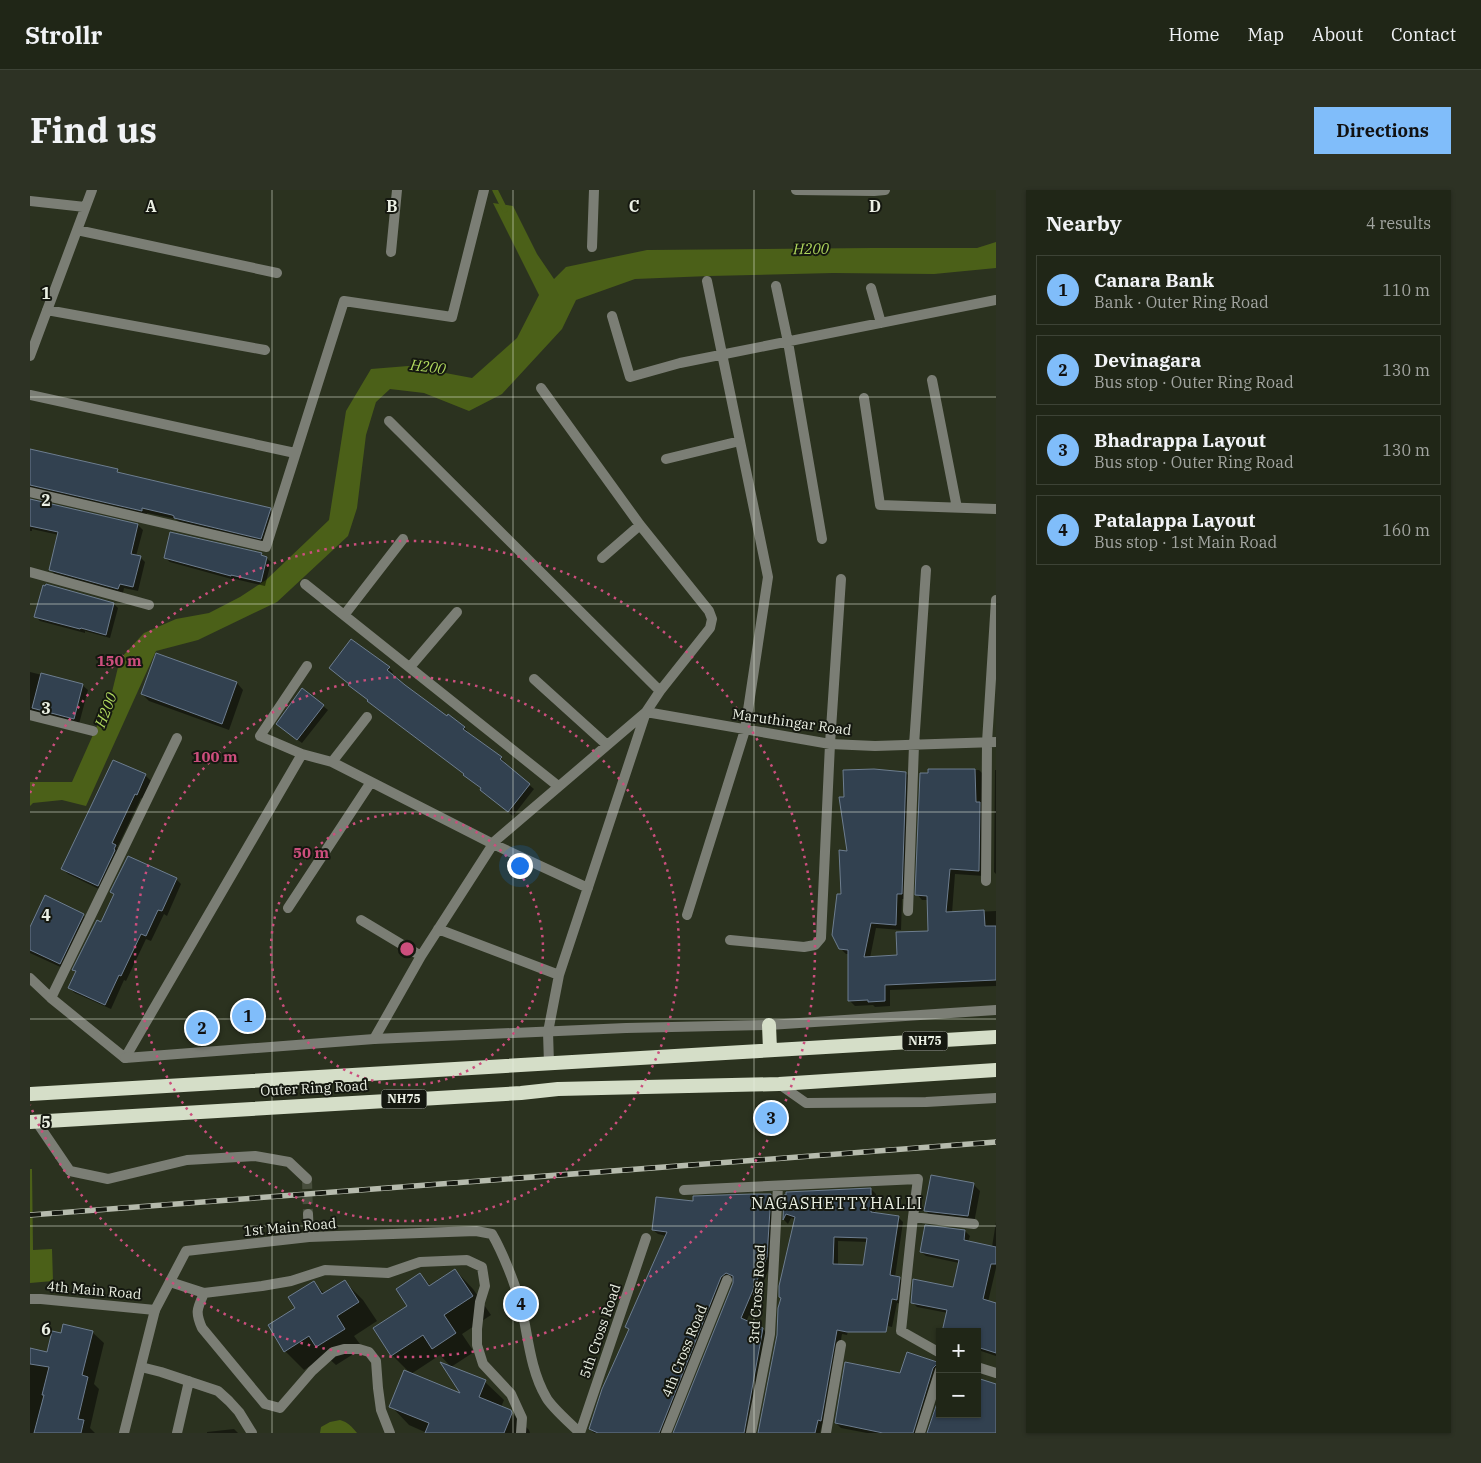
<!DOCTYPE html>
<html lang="en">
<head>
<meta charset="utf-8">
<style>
	:root { --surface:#202617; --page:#2d3224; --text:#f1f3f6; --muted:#a2a5a1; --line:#3d4336; --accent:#80bdfa }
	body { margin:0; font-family:"IBM Plex Serif",serif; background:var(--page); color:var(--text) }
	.controls { position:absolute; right:15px; bottom:15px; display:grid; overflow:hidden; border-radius:0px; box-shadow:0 1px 4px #0004 }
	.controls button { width:45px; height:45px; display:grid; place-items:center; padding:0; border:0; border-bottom:1px solid var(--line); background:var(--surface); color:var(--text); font:25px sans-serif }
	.you { position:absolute; left:489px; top:675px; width:18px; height:18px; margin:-12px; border:4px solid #fff; border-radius:50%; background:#1a73e8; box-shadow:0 0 0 8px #1a73e833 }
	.badge { display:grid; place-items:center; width:32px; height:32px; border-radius:50%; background:var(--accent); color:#111; font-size:16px; font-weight:700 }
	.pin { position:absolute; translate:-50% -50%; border:2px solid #fff; box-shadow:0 1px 5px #0006 }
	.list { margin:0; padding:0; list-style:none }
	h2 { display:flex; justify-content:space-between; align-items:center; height:65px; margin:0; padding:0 20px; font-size:21px }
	h2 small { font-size:16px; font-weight:400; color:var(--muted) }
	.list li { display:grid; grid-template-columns:32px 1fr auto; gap:15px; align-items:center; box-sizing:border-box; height:70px; margin:0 10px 10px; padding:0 10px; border:1px solid var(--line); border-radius:0px }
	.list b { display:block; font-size:19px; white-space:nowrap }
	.list p { margin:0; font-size:16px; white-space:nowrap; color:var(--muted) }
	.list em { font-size:16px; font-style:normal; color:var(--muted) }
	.map { position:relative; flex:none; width:966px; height:1243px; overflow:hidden; border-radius:0px }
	header { display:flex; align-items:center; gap:30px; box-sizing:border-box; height:70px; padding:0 25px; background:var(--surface); border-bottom:1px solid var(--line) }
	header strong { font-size:24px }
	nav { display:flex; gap:28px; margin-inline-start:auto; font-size:18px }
	.intro { display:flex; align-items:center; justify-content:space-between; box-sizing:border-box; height:120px; padding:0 30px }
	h1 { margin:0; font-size:35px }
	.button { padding:12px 22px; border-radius:0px; background:var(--accent); color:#111; font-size:18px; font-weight:700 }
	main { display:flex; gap:30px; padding:0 30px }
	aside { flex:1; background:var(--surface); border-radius:0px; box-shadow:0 1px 4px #0004 }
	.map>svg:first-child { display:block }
</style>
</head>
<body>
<header>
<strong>Strollr</strong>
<nav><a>Home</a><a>Map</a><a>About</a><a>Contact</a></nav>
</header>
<div class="intro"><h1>Find us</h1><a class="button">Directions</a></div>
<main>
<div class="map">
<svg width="966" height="1243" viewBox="0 0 966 1243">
	<rect width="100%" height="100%" fill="#2b321f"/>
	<path fill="#4b6018" d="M463,13L483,16L507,64L524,89L536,77L617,60L843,58H947L966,52V78L904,84L803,83L679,86L605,89L546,110L532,139L472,204L439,221L394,203L360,199L346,212L336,245L327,318L318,346L247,412L168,450L126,461L56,616L32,610L3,613L0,616V592H42L82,502L90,469L114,443L146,429L179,423L210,407L236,390L299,330L316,221L341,179L378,176L442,188L487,148L509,105Z
		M0,979H2L3,1060L22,1059L23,1091L0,1093Z
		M310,1230C318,1232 322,1237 327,1243H290L291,1237L300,1232Z"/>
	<path fill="#0007" fill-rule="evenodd" d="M0,260L87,281L90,284L240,319L245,324L236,353L150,333L146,329L117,323L116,325L0,302Z
		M0,310L108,335L113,340L106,366L110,367L115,372L108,401L94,398L93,403L25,385L21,380L29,345L2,339V341H0Z
		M231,364L241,372L235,396L205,389V390L140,372L135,368Z
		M84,414L88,418L80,448L55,441V443L10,431L5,426Z
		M126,465L207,493L213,500L199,540L119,511L112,504Z
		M359,478L363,482L361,485L417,528L434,537L438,542L437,543L471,568L475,572L474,574L504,599L483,626L456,604L452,599L435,584L324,499Z
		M0,482L52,495L58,500L49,534L0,521Z
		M273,500L298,520L272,553L252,538Z
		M899,580H949L955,586L954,686L925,684L922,723L966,721V796L860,800V816L845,817L843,815L825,816L819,810V764H816L810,758L813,705L819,662L815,608L876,583L881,588L877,709H872L871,740L846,738L840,768L868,767L899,742L898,710H892L887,704Z
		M965,580H966V684L964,682Z
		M115,585L121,591L113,609L111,608L87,658L91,661L73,701L38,684L32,678Z
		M146,689L151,694L137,726L134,724L121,751L116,749L96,791L94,790L81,819L45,803L39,798L47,782L44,779L71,733L84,705L81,702Z
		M53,725L60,732L37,780L0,763V740Z
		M943,994L950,1001L944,1033L902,1028L896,1021Z
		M841,999L846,1004L845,1024L868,1027L873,1032L865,1087L869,1088L874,1093L872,1114L867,1113L862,1137L822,1128L817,1145L812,1144L796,1235L792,1234L790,1243H729L748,1145L766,1029L761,1028L758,1034L754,1030L756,1006ZM840,1003H842V1028H839ZM808,1051L838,1052L834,1077L808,1076Z
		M740,1006L745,1010L742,1072L716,1132L733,1139L738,1144L719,1243H645L705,1093L704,1088L698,1089L635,1243H564L560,1239L636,1046L628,1044L623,1040L665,1013Z
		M966,1032V1078L958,1112L966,1115V1166L951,1161L947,1157V1142L918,1123L887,1117L882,1112L924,1098L929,1073L896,1066L891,1062L935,1041L940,1046L938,1052L962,1057Z
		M425,1080L443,1099L461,1125L432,1144L444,1162L421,1177L410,1165L381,1184L362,1165L345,1138L378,1116L390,1085L401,1096Z
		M283,1092L295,1104L315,1092L333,1110L347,1131L324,1146L333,1158L306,1175L296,1166L274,1180L255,1161L267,1118Z
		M62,1142L74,1153L64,1194L69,1199L60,1238L65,1243H0V1160L18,1164L32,1144Z
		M904,1174L910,1179L889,1243H837L811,1238L806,1233L870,1184Z
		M455,1192L474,1210L471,1217L480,1221L499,1240L500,1243H397L379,1235L361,1216L434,1205Z
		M204,1239L208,1243H177V1242Z"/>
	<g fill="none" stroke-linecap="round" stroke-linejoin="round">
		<path stroke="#4b6018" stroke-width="5.5" d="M465,0L475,20"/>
	</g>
	<path fill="#324150" stroke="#6d7d8f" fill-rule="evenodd" d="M0,259L88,279L87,282L241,318L231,349L144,328V326L142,325L112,318V321L0,295Z
		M0,309L108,334L101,364L111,366L103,397L90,394L88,399L19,380L28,342L0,336Z
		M140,342L232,363L231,365L237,367L231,392L201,385V386L134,368Z
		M16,394L84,413L76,445L51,438L50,439L4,427L13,395L15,396Z
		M321,449L360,477L357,480L375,495L417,526L418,524L435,537L433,539L472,567L470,569L500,594L478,622L450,600L451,598L433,585L434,584L337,511L338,510L318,495L319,494L299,478Z
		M126,463L207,492L192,534L111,504Z
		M11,483L53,494L44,529L2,518Z
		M272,498L294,515L267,550L246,534Z
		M83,570L116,584L107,605L105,604L82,653L86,655L84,659L85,660L68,696L31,679Z
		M844,579L876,582L872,704H867L866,735L841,733L834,767L867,765L866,742L898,741L897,706L885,705L890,583H898V579H945L946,612H950L949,681L920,679L916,722L954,720L955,736H966V790L855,795V811L838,812V810L818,811V760L809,759L802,745L807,704H811L809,660L817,661L809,607H814L813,580Z
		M98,666L147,688L132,721L128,720L116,746L111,744L91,786L89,785L75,815L38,798L46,781L42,780L67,730L71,732L84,704L80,702Z
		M15,705L54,724L30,774L0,760V737Z
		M901,985L944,993L938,1026L894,1021Z
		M841,998V1022L869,1026L860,1085L870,1087L867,1110L862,1109L856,1142H817L807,1140L791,1231L788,1230L785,1243H728L747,1145L748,1118L751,1108L749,1107V1096L765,1027L756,1024L753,1030L754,1005H756V1002ZM804,1047L837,1048L833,1075L803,1074Z
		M722,1004H741L737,1067L711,1128L733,1138L714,1243H643L703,1093V1086L696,1083L691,1087L629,1243H568L559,1239L572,1199L599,1139L595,1137L637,1042L622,1040L626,1007L663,1011V1006Z
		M895,1035L935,1040L934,1050L966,1057V1074H961L953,1109L966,1113V1163L947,1157V1142H912L917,1120L881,1113L883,1089L923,1097L929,1070L890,1062Z
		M425,1079L443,1106L414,1125L426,1143L402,1159L393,1145L361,1166L343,1138L377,1116L366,1099L390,1083L399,1096Z
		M315,1090L329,1112L307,1126L315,1139L286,1157L279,1146L254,1162L238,1135L265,1118L258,1107L284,1091L292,1104Z
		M33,1134L63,1141L52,1185L58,1187L48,1229L54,1230L51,1243H4L14,1205H12L19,1177L0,1174V1158L17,1162L22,1141L31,1143Z
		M877,1162L910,1173L906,1175L903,1178L883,1243H853L805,1233L815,1172L870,1183Z
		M410,1172L456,1190L449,1207L481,1220L482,1223L474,1243H395L399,1233L359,1217L374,1180L430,1203Z
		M947,1188L966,1194V1243H897L910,1204V1224H947Z"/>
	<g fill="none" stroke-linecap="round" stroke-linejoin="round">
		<path stroke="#484e3d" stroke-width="10" stroke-dasharray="10 5" stroke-linecap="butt" d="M277,989L278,1024"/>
		<path stroke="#7b7e75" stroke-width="10" d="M140,1092L174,1103L232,1096L261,1091L295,1080L358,1083L390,1072L437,1070L452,1077L455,1096L450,1112L447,1139V1155L453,1174L481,1204L492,1228L491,1243
			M174,1103C167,1119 165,1122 172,1138L235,1214L250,1218L282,1181L303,1162L314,1159H329L339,1162L346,1171L348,1198L351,1220L360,1243
			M111,1177L131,1182L188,1201L199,1211L209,1222L222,1243
			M147,1243L159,1191"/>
		<path stroke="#7b7e75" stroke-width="10" d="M766,0L844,1L855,0
			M0,11L55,17
			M47,40L247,83
			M562,57L564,0
			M361,62L367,0
			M746,96L758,152L792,349
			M841,98L851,133
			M17,120L235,160
			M582,126L600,187L650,173L966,110
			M0,166L62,0
			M902,190L927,318
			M0,205L265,263
			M834,208L850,315L966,319
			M359,231L630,501
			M636,269L710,251
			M0,302L236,357L314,111L422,127L454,0
			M572,368L610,335
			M0,382L119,415
			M275,394L528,596
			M315,424L373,349
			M277,476L230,546L272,564L302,572L463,654L558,698
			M380,477L427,422
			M504,489L577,555
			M0,525L63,541
			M302,572L337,527
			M956,691L957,552L966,410
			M258,718L341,592
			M878,721L884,555L896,380
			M657,725L715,540L738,387L677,91
			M331,730L391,766
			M408,739L529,785
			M700,750L774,757L785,755L791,748L800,554L811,389
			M0,788L21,808L95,868L272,564
			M21,808L147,548
			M344,849L391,766L465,651L616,522L630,501L680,438L682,429L679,421L610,335L511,198
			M519,874L518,842L529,785L616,522L800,554L845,556L966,552
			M654,1000L888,989L883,1027
			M0,1109H11L125,1120
			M910,1163L871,1141L883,1027L944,1034
			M947,1177L966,1183
			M550,1243L616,1048
			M636,1243L697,1090
			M721,1243L740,1144L748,996
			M796,1243L811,1155
			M890,1243L910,1180"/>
		<path stroke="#7b7e75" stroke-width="10" d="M95,868L344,849L596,838L739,835L966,820
			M749,894L776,913L896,912L966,908
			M6,931L40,981L78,989L157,970L225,966L259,972L277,989
			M278,1024L279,1047
			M94,1243L125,1120L156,1061L279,1047L446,1041L462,1044C473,1063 485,1094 491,1115C498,1145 500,1180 516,1207C521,1217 541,1234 550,1243"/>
		<path stroke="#d5dec8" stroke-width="14" d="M739,835L740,860
			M0,904L966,847
			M0,932L491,903L528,899L749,894L966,880"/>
		<g stroke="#b6bbad" stroke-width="5.5">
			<path id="rail" d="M0,1025L966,952"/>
		</g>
		<use href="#rail" stroke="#151810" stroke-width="4" stroke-dasharray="11" stroke-linecap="butt"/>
	</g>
	<path fill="none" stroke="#ebf0e4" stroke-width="1" stroke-opacity="0.55" d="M242,0V1243M483,0V1243M724,0V1243M0,207H966M0,414H966M0,622H966M0,829H966M0,1036H966"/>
	<g fill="none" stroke="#cc4e7d" stroke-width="2.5" stroke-dasharray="2.5 5">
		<circle cx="377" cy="759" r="136"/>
		<circle cx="377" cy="759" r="272"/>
		<path d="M0 603A408 408 0 1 1 0 915"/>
	</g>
	<g text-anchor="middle" stroke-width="4" stroke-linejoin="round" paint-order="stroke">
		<g fill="#151810" stroke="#abafa4" stroke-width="1">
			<rect x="872.5" y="841.5" width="45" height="19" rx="4"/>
			<rect x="351.5" y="899.5" width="45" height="19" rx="4"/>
		</g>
		<g font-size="12" font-weight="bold" fill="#ebf0e4">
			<text x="895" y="855">NH75</text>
			<text x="374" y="913">NH75</text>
		</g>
		<g font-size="14" fill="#ebf0e4" stroke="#151810">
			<text transform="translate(762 532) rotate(8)" y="5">Maruthingar Road</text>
			<text transform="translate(284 898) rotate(-3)" y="5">Outer Ring Road</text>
			<text transform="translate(260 1037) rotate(-5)" y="5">1st Main Road</text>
			<text transform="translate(64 1100) rotate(5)" y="5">4th Main Road</text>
			<text transform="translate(727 1104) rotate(-86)" y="5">3rd Cross Road</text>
			<text transform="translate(570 1141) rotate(-71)" y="5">5th Cross Road</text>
			<text transform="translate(654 1161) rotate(-68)" y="5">4th Cross Road</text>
		</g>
		<g font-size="15" font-style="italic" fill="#b0d85e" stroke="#151810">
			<text transform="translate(781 59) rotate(-1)" y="5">H200</text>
			<text transform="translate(398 177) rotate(7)" y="5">H200</text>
			<text transform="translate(76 520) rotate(-69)" y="5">H200</text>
		</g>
		<g font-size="16" letter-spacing="1" fill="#ebf0e4" stroke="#151810">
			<text x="807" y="1019">NAGASHETTYHALLI</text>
		</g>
	</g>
	<g font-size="16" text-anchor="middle" font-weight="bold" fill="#ebf0e4" stroke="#151810" stroke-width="4" stroke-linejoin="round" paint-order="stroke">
		<text x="121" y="22">A</text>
		<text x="362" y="22">B</text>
		<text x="604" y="22">C</text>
		<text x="845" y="22">D</text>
		<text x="16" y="109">1</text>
		<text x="16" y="316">2</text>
		<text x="16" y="524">3</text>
		<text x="16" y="731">4</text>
		<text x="16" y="938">5</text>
		<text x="16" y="1145">6</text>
	</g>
	<circle cx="377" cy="759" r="8" fill="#cc4e7d" stroke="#151810" stroke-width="2.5"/>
	<g font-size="15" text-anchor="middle" font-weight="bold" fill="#cc4e7d" stroke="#151810" stroke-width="4" stroke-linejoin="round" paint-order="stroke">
		<text x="89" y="476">150 m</text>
		<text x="185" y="572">100 m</text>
		<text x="281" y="668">50 m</text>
	</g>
</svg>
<div class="controls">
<button>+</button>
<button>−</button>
</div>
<div class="you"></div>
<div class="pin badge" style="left:218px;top:826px">1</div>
<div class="pin badge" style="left:172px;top:838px">2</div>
<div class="pin badge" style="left:741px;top:928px">3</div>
<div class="pin badge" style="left:491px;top:1114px">4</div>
</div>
<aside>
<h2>Nearby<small>4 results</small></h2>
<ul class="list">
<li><span class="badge">1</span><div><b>Canara Bank</b><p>Bank · Outer Ring Road</p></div><em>110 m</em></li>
<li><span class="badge">2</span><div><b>Devinagara</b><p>Bus stop · Outer Ring Road</p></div><em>130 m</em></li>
<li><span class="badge">3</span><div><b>Bhadrappa Layout</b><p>Bus stop · Outer Ring Road</p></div><em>130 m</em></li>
<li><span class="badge">4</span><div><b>Patalappa Layout</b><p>Bus stop · 1st Main Road</p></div><em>160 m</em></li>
</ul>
</aside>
</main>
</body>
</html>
